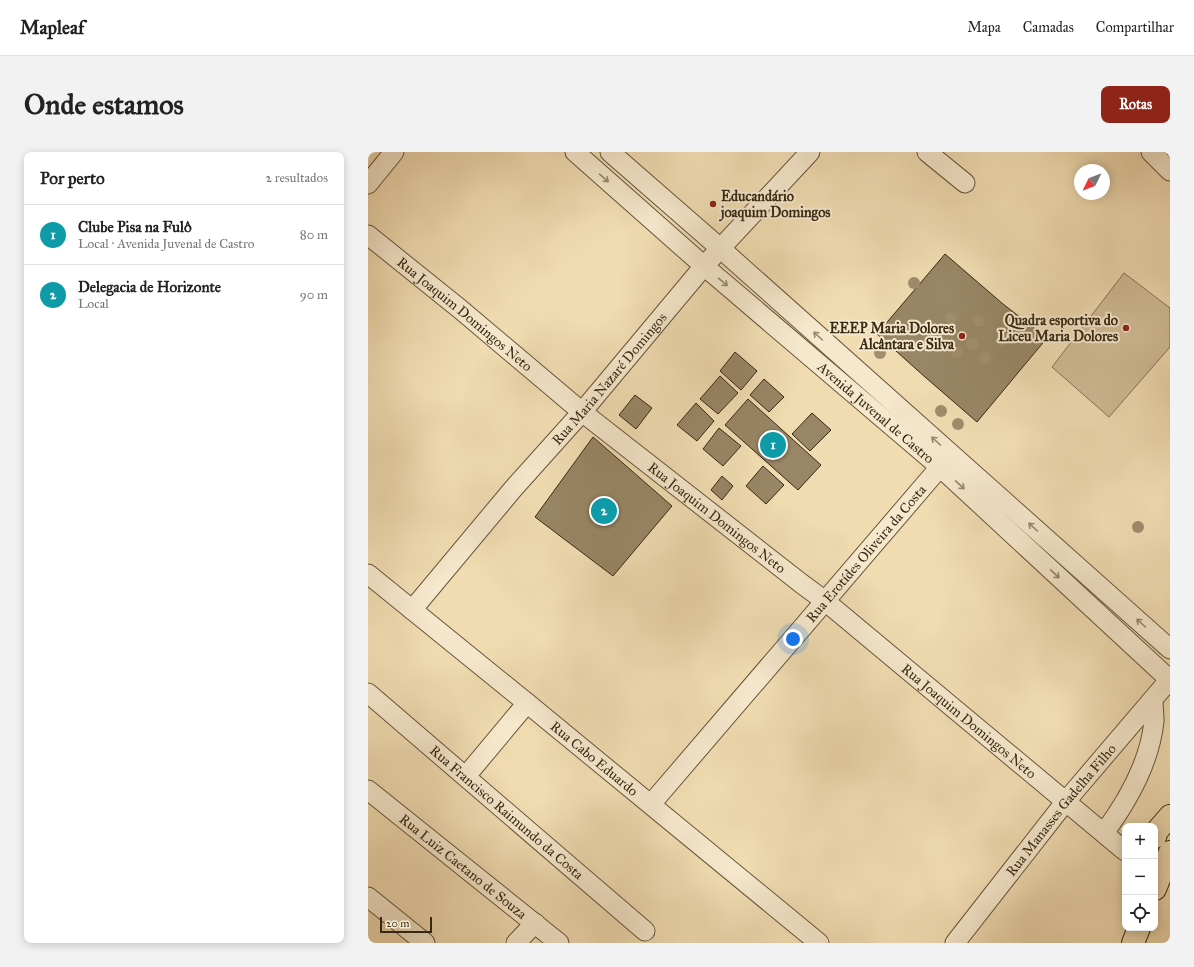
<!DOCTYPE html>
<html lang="pt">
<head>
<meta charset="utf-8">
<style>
	:root { --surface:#fff; --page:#f2f2f2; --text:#222; --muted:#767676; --line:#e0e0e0; --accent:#8f2418 }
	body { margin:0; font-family:"IM FELL Great Primer",serif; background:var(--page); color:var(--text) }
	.controls { position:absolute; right:12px; bottom:12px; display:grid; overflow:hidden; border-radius:8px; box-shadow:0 2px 10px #0003 }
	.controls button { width:36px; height:36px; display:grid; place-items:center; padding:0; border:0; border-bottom:1px solid var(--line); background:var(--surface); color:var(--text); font:20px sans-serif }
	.compass { position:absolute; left:706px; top:12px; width:36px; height:36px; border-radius:50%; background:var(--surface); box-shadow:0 2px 10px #0003; rotate:227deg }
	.scale { position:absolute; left:12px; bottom:10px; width:52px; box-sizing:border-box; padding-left:4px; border:2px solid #372813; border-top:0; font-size:11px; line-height:14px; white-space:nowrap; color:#372813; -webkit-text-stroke:3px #f6e8cd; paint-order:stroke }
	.you { position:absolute; left:425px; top:487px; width:14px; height:14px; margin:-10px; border:3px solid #fff; border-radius:50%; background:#1a73e8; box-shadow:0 0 0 6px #1a73e833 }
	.badge { display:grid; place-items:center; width:26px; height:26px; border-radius:50%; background:var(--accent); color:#fff; font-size:13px; font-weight:700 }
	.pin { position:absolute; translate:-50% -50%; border:2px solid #fff; box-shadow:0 1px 4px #0006 }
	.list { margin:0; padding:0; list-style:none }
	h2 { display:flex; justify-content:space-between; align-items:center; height:52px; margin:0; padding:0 16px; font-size:17px }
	h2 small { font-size:13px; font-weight:400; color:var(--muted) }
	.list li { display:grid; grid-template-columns:26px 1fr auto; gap:12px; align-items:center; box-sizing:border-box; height:60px; padding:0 16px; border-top:1px solid var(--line) }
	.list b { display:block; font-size:15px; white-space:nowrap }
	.list p { margin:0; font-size:13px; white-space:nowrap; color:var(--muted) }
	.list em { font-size:13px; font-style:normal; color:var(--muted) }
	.icon { flex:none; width:22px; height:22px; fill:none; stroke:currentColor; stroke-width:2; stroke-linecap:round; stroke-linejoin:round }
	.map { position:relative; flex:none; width:802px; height:791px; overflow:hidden; border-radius:8px }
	header { display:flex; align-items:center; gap:24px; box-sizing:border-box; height:56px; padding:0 20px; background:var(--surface); border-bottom:1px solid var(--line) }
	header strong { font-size:19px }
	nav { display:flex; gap:22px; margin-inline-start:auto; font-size:14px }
	.intro { display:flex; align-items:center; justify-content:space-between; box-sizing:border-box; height:96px; padding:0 24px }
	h1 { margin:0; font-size:28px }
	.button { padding:10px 18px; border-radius:8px; background:var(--accent); color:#fff; font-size:14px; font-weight:700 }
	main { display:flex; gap:24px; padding:0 24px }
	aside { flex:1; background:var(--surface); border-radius:8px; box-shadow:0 2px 10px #0003 }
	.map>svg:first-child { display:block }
</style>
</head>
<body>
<header>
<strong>Mapleaf</strong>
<nav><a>Mapa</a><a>Camadas</a><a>Compartilhar</a></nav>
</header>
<div class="intro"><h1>Onde estamos</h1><a class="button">Rotas</a></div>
<main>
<aside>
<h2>Por perto<small>2 resultados</small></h2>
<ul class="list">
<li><span class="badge" style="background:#0f9aa8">1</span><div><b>Clube Pisa na Fulô</b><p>Local · Avenida Juvenal de Castro</p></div><em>80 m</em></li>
<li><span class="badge" style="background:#0f9aa8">2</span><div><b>Delegacia de Horizonte</b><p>Local</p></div><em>90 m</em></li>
</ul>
</aside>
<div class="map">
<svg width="802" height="791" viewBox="0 0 802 791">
	<rect width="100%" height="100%" fill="#f1dcb2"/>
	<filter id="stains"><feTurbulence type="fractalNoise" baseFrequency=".005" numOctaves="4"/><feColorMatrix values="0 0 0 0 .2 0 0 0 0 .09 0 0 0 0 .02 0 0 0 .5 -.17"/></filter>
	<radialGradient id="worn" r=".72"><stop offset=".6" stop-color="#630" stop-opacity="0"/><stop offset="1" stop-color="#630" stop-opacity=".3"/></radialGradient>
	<path fill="#d1bd97" stroke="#847255" d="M756,121L802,156V195L741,265L684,215Z"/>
	<path fill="#988666" stroke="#372813" d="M577,102L635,152L679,186L609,270L557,225L509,182Z
		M367,200L389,219L373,238L352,219Z
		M352,224L370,241L350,262L332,247Z
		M396,227L416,245L401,260L382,243Z
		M267,243L284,256L268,277L251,263Z
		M380,247L453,313L430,338L357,273Z
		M328,251L346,269L329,289L309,273Z
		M444,261L463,278L442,299L424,282Z
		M351,276L373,294L355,314L335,297Z
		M225,285L304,354L245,424L167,365Z
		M395,314L416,333L398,352L378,334Z
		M354,324L365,334L354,348L343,338Z"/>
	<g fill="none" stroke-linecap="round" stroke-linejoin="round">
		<g stroke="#66553b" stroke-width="21">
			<g id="minor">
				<path id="s1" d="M207,0L336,114L572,315L802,528"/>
				<path d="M242,0L352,96L802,497"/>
				<path d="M559,0L597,31"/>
				<path d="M783,0L802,19"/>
				<path d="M0,32L26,0"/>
				<path id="s2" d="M0,83L92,157L214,260L434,432L457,449L757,699"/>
				<path id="s3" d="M0,422L159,551L451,791"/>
				<path id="s4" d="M44,458L145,337L214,260L336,114L442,0"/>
				<path id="s5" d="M0,541L277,779"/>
				<path d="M98,624L159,551"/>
				<path id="s6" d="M0,638L191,791"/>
				<path id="s7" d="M283,652L572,315"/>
				<path d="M736,681C759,650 782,609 786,569C786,562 785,555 785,548"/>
				<path d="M0,745L57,791"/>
				<path d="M148,791L167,771"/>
				<path id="s8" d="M587,791L698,649L802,527"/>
			</g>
		</g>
		<g stroke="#372813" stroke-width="24">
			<path id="highway" d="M787,685L789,679L802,664
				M787,737L802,700
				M765,791L771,776"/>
		</g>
		<use href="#minor" stroke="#f6e8cd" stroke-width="19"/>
		<use href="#highway" stroke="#f1dcb2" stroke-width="22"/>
	</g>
	<g fill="#a08d6d">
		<circle cx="546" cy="131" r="6"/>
		<circle cx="583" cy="167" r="6"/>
		<circle cx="611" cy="169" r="6"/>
		<circle cx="634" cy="188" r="6"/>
		<circle cx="604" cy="192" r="6"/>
		<circle cx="589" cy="200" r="6"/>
		<circle cx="512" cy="201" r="6"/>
		<circle cx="617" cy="206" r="6"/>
		<circle cx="573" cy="259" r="6"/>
		<circle cx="590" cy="272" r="6"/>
		<circle cx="770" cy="375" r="6"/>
	</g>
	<defs><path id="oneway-shaft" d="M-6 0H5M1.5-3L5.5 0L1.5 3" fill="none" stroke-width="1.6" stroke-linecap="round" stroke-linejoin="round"/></defs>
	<g stroke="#968870">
		<use href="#oneway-shaft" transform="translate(236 26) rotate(41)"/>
		<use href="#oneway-shaft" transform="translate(355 130) rotate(40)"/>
		<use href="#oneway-shaft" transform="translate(450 184) rotate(-138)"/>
		<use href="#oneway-shaft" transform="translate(568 289) rotate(-138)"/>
		<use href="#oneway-shaft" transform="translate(592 333) rotate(43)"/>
		<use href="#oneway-shaft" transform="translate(665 375) rotate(-138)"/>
		<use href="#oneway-shaft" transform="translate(687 422) rotate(43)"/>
		<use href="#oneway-shaft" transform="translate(773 471) rotate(-138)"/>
	</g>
	<g fill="#8f2418" stroke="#f6e8cd" stroke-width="1.5">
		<circle cx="345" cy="52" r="4"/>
		<circle cx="758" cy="176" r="4"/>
		<circle cx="594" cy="184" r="4"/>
	</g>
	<g text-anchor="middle" stroke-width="4" stroke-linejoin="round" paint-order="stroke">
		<g font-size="14" font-weight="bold" fill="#372813" stroke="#f6e8cd" text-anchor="end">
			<text x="353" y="49" text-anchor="start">Educandário<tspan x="353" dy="16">joaquim Domingos</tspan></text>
			<text x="750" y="173">Quadra esportiva do<tspan x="750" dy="16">Liceu Maria Dolores</tspan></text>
			<text x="586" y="181">EEEP Maria Dolores<tspan x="586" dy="16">Alcântara e Silva</tspan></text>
		</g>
		<g font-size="14" fill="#372813" stroke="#f6e8cd">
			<text dy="5" stroke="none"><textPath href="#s2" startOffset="125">Rua Joaquim Domingos Neto</textPath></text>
			<text dy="5" stroke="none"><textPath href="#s4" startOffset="304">Rua Maria Nazaré Domingos</textPath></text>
			<text dy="5" stroke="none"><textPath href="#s1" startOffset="398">Avenida Juvenal de Castro</textPath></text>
			<text dy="5" stroke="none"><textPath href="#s2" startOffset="449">Rua Joaquim Domingos Neto</textPath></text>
			<text dy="5" stroke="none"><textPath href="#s7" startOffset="330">Rua Erotídes Oliveira da Costa</textPath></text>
			<text dy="5" stroke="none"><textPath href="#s2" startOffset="773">Rua Joaquim Domingos Neto</textPath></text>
			<text dy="5" stroke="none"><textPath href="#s3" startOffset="292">Rua Cabo Eduardo</textPath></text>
			<text dy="5" stroke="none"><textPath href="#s8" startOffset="170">Rua Manasses Gadelha Filho</textPath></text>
			<text dy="5" stroke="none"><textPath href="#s5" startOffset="183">Rua Francisco Raimundo da Costa</textPath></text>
			<text dy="5" stroke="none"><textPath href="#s6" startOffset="122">Rua Luiz Caetano de Souza</textPath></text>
		</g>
	</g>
	<rect width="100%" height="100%" filter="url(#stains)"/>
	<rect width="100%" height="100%" fill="url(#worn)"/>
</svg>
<div class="controls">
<button>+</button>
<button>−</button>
<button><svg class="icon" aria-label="locate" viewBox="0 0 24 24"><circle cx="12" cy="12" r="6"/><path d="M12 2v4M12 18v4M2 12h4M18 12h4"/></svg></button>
</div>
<svg class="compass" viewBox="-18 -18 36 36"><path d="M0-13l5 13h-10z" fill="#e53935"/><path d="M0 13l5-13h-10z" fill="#767676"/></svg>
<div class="scale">20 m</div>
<div class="you"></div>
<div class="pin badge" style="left:405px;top:293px;background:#0f9aa8">1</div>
<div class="pin badge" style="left:236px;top:359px;background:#0f9aa8">2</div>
</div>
</main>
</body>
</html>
